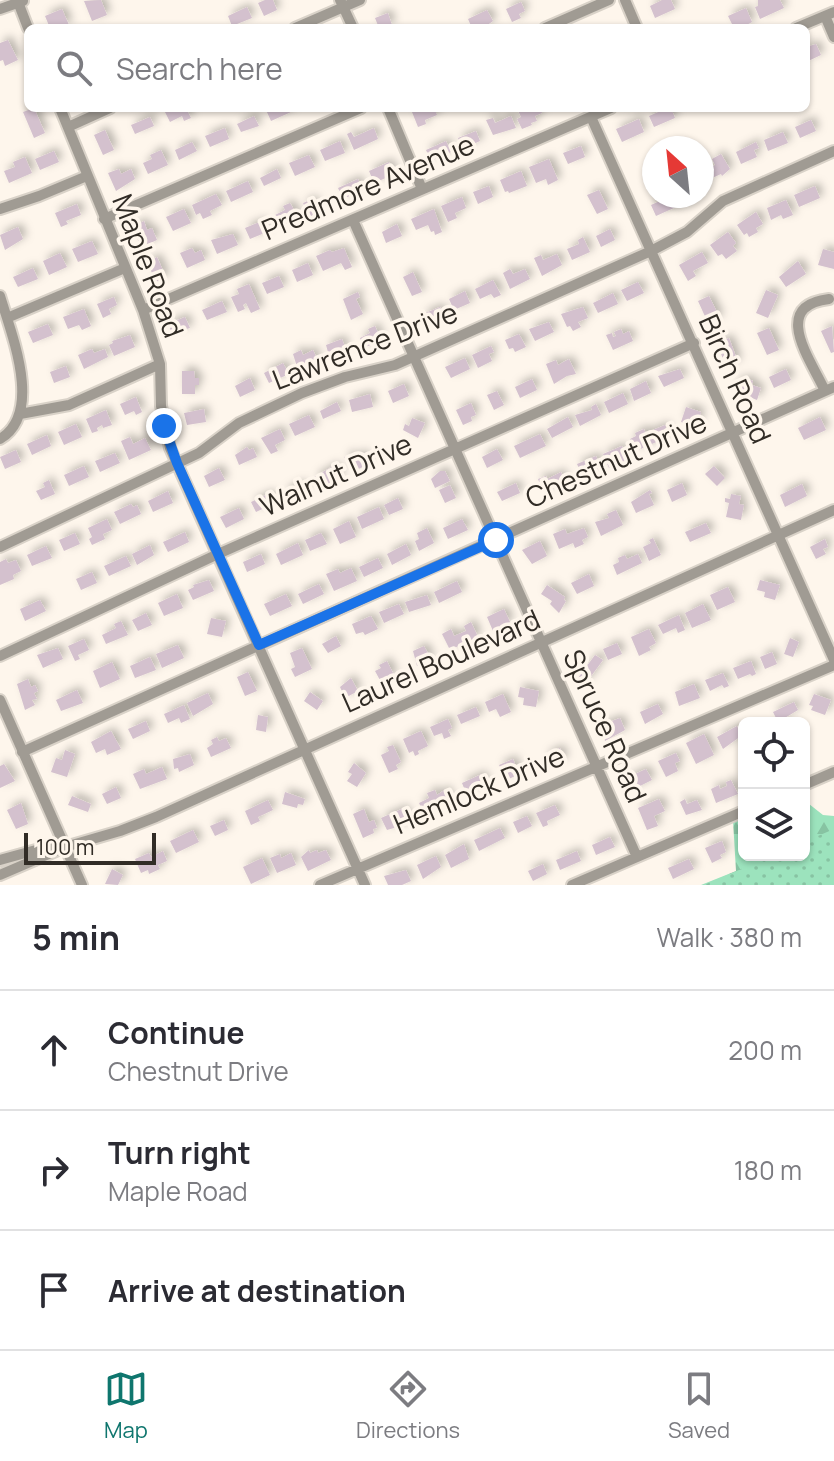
<!DOCTYPE html>
<html lang="en">
<head>
<meta charset="utf-8">
<style>
	:root { --surface:#fff; --page:#f2f2f3; --text:#2b2b33; --muted:#7c7c81; --line:#e1e1e2; --accent:#0f766e }
	body { margin:0; font-family:Manrope,sans-serif; background:var(--page); color:var(--text) }
	.controls { position:absolute; right:24px; bottom:24px; display:grid; overflow:hidden; border-radius:12px; box-shadow:0 2px 6px #0004 }
	.controls button { width:72px; height:72px; display:grid; place-items:center; padding:0; border:0; border-bottom:2px solid var(--line); background:var(--surface); color:var(--text); font:40px sans-serif }
	.compass { position:absolute; left:642px; top:136px; width:72px; height:72px; border-radius:50%; background:var(--surface); box-shadow:0 2px 6px #0004; rotate:333deg }
	.scale { position:absolute; left:24px; bottom:20px; width:132px; box-sizing:border-box; padding-left:8px; border:4px solid #312c26; border-top:0; font-size:22px; line-height:28px; white-space:nowrap; color:#312c26; -webkit-text-stroke:6px #fef6ec; paint-order:stroke }
	.stop { position:absolute; width:24px; height:24px; margin:-18px; border:6px solid #1a73e8; border-radius:50%; background:#fff }
	.stop.end { background:#1a73e8; border-color:#fff; box-shadow:0 2px 8px #0008 }
	.list { margin:0; padding:0; list-style:none }
	h2 { display:flex; justify-content:space-between; align-items:center; height:104px; margin:0; padding:0 32px; font-size:34px }
	h2 small { font-size:26px; font-weight:400; color:var(--muted) }
	.list li { display:grid; grid-template-columns:52px 1fr auto; gap:24px; align-items:center; box-sizing:border-box; height:120px; padding:0 32px; border-top:2px solid var(--line) }
	.list b { display:block; font-size:30px; white-space:nowrap }
	.list p { margin:0; font-size:26px; white-space:nowrap; color:var(--muted) }
	.list em { font-size:26px; font-style:normal; color:var(--muted) }
	.icon { flex:none; width:44px; height:44px; fill:none; stroke:currentColor; stroke-width:2; stroke-linecap:round; stroke-linejoin:round }
	.map { position:relative; flex:none; width:834px; height:885px; overflow:hidden }
	.search { position:absolute; background:var(--surface); box-shadow:0 2px 6px #0004; left:24px; right:24px; top:24px; height:88px; display:flex; align-items:center; gap:20px; box-sizing:border-box; padding:0 28px; border-radius:12px; color:var(--muted); font-size:30px }
	.sheet { height:464px; background:var(--surface) }
	nav { display:flex; justify-content:space-around; align-items:center; box-sizing:border-box; height:112px; border-top:2px solid var(--line); background:var(--surface); font-size:22px; color:var(--muted) }
	nav a { display:grid; justify-items:center; gap:4px }
	nav .on { color:var(--accent) }
	.map>svg:first-child { display:block }
</style>
</head>
<body>
<div class="map">
<svg width="834" height="885" viewBox="0 0 834 885">
	<defs>
		<pattern id="forest-firs" width="22" height="20" patternUnits="userSpaceOnUse" patternTransform="scale(2)"><rect width="22" height="20" fill="#9ce3bd"/><path d="M5 1l3.5 6h-7zM16 11l3.5 6h-7z" fill="#87c3a2"/></pattern>
		<pattern id="park-dots" width="8" height="8" patternUnits="userSpaceOnUse" patternTransform="scale(2)"><rect width="8" height="8" fill="#9ce3bd"/><path d="M2 2h.1M6 6h.1" fill="none" stroke="#87c3a2" stroke-width="1.8" stroke-linecap="round"/></pattern>
		<filter id="shadow"><feDropShadow dx="4" dy="-4" stdDeviation="4" flood-color="#0004"/></filter>
	</defs>
	<rect width="100%" height="100%" fill="#fef6ec"/>
	<path fill="url(#forest-firs)" d="M804,800L823,815L834,816V885H701L736,871L733,820L744,815V855H804Z"/>
	<path fill="url(#park-dots)" d="M834,829V885H704L774,855H804V842Z"/>
	<path fill="#d4c1ce" filter="url(#shadow)" d="M101,0L107,15L92,21L84,1Z
		M265,0H273L277,10L264,16L258,3Z
		M662,0H671L675,9L655,18L650,6Z
		M758,0H780L784,8L760,19L755,7L758,6Z
		M521,2L525,11L519,14L521,18L512,22L506,9Z
		M247,7L252,18L232,26L228,16Z
		M746,8L752,22L741,28H734L728,16Z
		M62,9L69,25L50,28L45,16Z
		M487,10L493,21L483,28H472L468,19Z
		M388,13L392,25L379,28L375,18Z
		M8,40L18,60L5,66L3,60L0,61V43Z
		M816,44L821,55L806,62V47Z
		M34,108L45,133L34,138L23,112Z
		M163,108H186L191,118L184,121L182,116L170,122Z
		M270,108H289L291,112L271,121L266,110Z
		M434,108L437,115L425,120L426,124L418,127L412,112L418,108Z
		M517,108H540L542,113L535,116L537,121L531,123L532,125L522,129L517,119L521,117Z
		M668,108H671L675,118L654,127L649,116Z
		M254,116L259,126L241,132L237,124Z
		M511,116L516,128L493,135L486,120L493,118L495,123Z
		M150,117L154,126L135,134L131,125Z
		M639,119L644,132L622,142L616,129Z
		M811,120L816,131L800,138L795,127Z
		M225,128L229,139L210,147L205,136Z
		M374,128L378,139L354,150L347,134L351,132L354,137Z
		M105,130L114,150L103,155L94,135Z
		M476,131L480,141L462,149L458,138Z
		M783,132L788,143L768,151L764,140Z
		M340,141L345,153L325,161L320,150Z
		M446,141L451,152L431,161L426,150Z
		M192,142L197,151L179,160L175,150Z
		M756,142L759,148L754,150L757,157L741,164L736,152Z
		M581,146L585,157L568,164L563,153Z
		M161,150L168,165L148,174L143,163L152,159L150,155Z
		M54,151L59,162L40,170L35,159Z
		M721,154L730,169L722,176L721,174L712,178L708,169L715,165L712,159Z
		M309,155L315,167L295,176L289,163Z
		M25,157L32,173L9,183L4,171L15,167L13,162Z
		M549,159L558,180L548,185L546,179L536,183L529,167Z
		M389,162L395,174L374,183L369,171Z
		M119,169L121,174L131,169L135,179L116,191L108,173Z
		M277,169L281,178L264,186L260,178Z
		M521,171L527,186L509,193L508,191L505,192L500,180Z
		M358,179L363,190L343,199L338,188Z
		M248,181L253,192L231,202L226,191Z
		M489,186L493,197L478,204L473,192Z
		M815,186L820,198L799,207L794,195Z
		M599,190L608,209L597,214L587,195Z
		M216,194L222,205L210,211L212,215L203,219L200,213L196,215L192,205Z
		M671,196L676,207L656,216L651,205Z
		M462,197L466,208L455,213L457,218L448,222L441,206Z
		M313,199L319,212L309,217L303,203Z
		M786,200L793,215L783,219L781,215L771,220L767,208Z
		M290,203L299,218L280,227L275,215L285,210L283,206Z
		M77,204L81,215L66,221L68,224L61,227L55,213Z
		M184,209L191,223L173,231L166,217Z
		M434,209L442,232L435,235L434,231L431,232L428,225L416,230L411,219Z
		M756,212L763,224L756,228L758,232L749,237L747,233L744,235L737,225Z
		M144,221L147,230L152,228L157,240L141,247L132,227Z
		M262,221L267,232L250,239L245,228Z
		M397,224L402,236L386,243L382,232Z
		M18,227L23,239L5,250L0,235Z
		M610,229L615,240L601,247L596,236Z
		M728,232L736,243L733,246L737,251L726,259L722,254L718,256L710,245Z
		M233,234L238,245L217,254L211,240Z
		M583,237L590,252L572,260L567,249L579,244L578,240Z
		M92,241L98,254L78,262L72,249Z
		M192,248L195,253L201,250L205,260L187,268L180,253Z
		M344,248L352,267L345,270L341,263L323,271L316,256L330,250L332,252Z
		M823,249L834,252V269L818,265Z
		M702,252L708,263L693,271L696,276L688,281L679,265Z
		M60,253L67,267L49,275L43,261Z
		M557,254L562,265L542,276L534,258L541,255L543,260Z
		M157,257L166,277L156,282L147,262Z
		M798,261L806,274L786,287L779,277Z
		M308,263L313,275L297,282L292,270Z
		M33,268L38,279L18,287L13,277Z
		M510,269L513,274L525,269L530,279L510,289L503,273Z
		M413,272L422,292L412,296L403,277Z
		M279,276L284,287L267,294L262,283Z
		M493,280L501,295L494,298L491,294L480,299L475,289Z
		M638,282L644,293L627,301L621,290Z
		M249,284L260,309L251,313L246,303L243,305L245,309L238,312L231,297L239,294L237,289Z
		M766,290L778,295L768,318L756,313Z
		M465,291L470,303L454,310L449,299Z
		M358,292L360,297L356,299L363,314L351,320L343,299Z
		M613,293L618,304L598,313L593,303Z
		M709,296L720,318L708,323L698,301Z
		M114,297L117,305L109,309L111,314L103,318L97,304Z
		M222,301L227,312L207,320L202,310Z
		M440,307L445,317L428,325L423,314Z
		M583,307L588,318L578,322L581,327L573,331L570,326L567,327L561,314Z
		M84,309L91,326L82,330L79,325L68,329L63,317Z
		M185,317L190,328L172,333L168,324Z
		M549,322L554,332L535,341L529,329Z
		M48,324L53,335L33,343L28,332Z
		M375,326L381,340L364,348L360,338L370,333L368,329Z
		M832,326L834,352L831,353L821,331Z
		M769,328L779,350L767,355L757,333Z
		M621,329L623,334L629,331L633,341L613,350L606,335L612,333L613,337L616,336L614,332Z
		M519,334L526,347L515,352L513,348L509,349L505,340Z
		M130,335L135,347L114,356L109,345L113,343L112,341Z
		M729,338L738,362L726,367L717,343Z
		M342,339L346,350L329,356L326,345Z
		M491,346L494,352L489,354L492,361L478,368L472,355Z
		M92,349L94,353L105,349L108,357L84,369L78,355Z
		M301,350L303,355L313,350L318,361L298,370L293,354Z
		M465,358L470,369L451,378L445,367Z
		M569,359L576,374L567,376L554,384L546,364L556,360L558,365Z
		M283,363L289,374L269,383L264,373Z
		M66,366L70,377L54,383L50,372Z
		M680,369L684,378L664,387L658,376Z
		M786,369L791,380L774,388L769,377Z
		M182,371H194L195,378H199V385H195V394H182Z
		M250,378L255,390L240,397L235,386Z
		M746,378L753,381L752,385L761,388L757,400L734,391L738,379L745,382Z
		M532,379L537,390L520,398L515,387Z
		M646,381L651,393L634,401L630,389Z
		M404,384L409,396L393,403L388,391Z
		M497,391L504,405L494,410L487,395Z
		M623,393L628,404L609,413L604,402Z
		M370,394L373,407L352,412L349,400Z
		M136,397L142,412L136,415L134,411L125,415L120,404Z
		M337,402L341,411L323,419L320,411Z
		M471,403L476,415L471,417L472,421L463,425L456,410Z
		M596,404L601,415L580,426L575,415L592,410L591,407Z
		M686,407L701,412L697,427L681,422Z
		M204,409L206,422L187,425L184,413Z
		M106,410L112,425L103,428L102,425L97,428L98,431L92,433L86,419Z
		M309,415L315,427L295,436L289,424Z
		M568,417L573,427L552,438L547,429Z
		M820,417L826,430L804,440L798,428Z
		M412,418L425,423L418,438L403,430L405,424L409,426Z
		M76,424L82,437L64,445L58,432Z
		M665,425L670,436L636,451L630,439L636,436L635,433L644,429L645,432L653,430Z
		M280,429L285,440L275,445L278,451L271,454L261,438Z
		M540,434L546,446L520,458L514,446Z
		M47,435L51,446L32,455L27,444Z
		M130,437L133,444L145,438L151,450L129,460L121,441Z
		M622,446L628,459L609,468L603,454Z
		M247,447L249,450L253,448L257,457L239,465L235,455Z
		M497,449L503,460L487,468L482,457Z
		M16,450L21,462L5,469L0,457Z
		M115,453L120,463L100,472L95,461Z
		M363,453L369,464L352,472L344,457L351,454L353,458Z
		M596,456L601,467L582,475L577,464Z
		M335,465L341,478L319,488L314,477Z
		M84,466L89,477L69,486L64,475Z
		M714,466L725,478L717,486L705,474Z
		M219,468L225,480L209,487L204,476Z
		M440,471H445L450,481L435,488L431,479Z
		M561,472L565,482L543,492L538,479L546,476L547,479Z
		M49,480L55,494L41,500L36,491L45,487L43,483Z
		M302,483L306,493L289,501L284,491Z
		M516,483L520,493L502,501L497,492Z
		M682,483L687,495L672,502L667,490Z
		M802,484L807,496L785,507L780,495Z
		M450,485L456,498L445,503L439,490Z
		M650,490L652,493L649,494L654,505L636,513L631,502Z
		M168,491L173,503L153,512L148,501Z
		M270,493L275,503L256,512L251,502Z
		M731,494L741,496L739,504L744,505L741,520L726,517L729,503L725,502V498L730,499Z
		M398,498L403,509L389,515L384,505Z
		M131,504L133,507L137,505L141,514L120,524L114,512Z
		M379,507L384,519L362,529L357,517Z
		M239,508L244,519L226,528L220,517Z
		M616,510L623,525L601,536L595,522L609,518L607,514Z
		M107,519L112,530L103,534L105,539L92,545L89,539L92,537L88,528Z
		M462,519L468,530L448,539L443,528Z
		M349,521L356,537L340,544L333,529Z
		M706,523L711,533L690,542L685,532Z
		M427,528L434,543L419,551L415,541L419,539L417,533Z
		M584,528L588,537L582,540L584,544L575,548L573,543L559,549L553,534L565,529L567,534Z
		M185,532L189,542L168,552L163,542Z
		M75,533L80,544L64,551L59,540Z
		M321,533L327,544L310,551L305,540Z
		M653,538L661,555L649,561L643,547L651,543L649,540Z
		M825,539L828,547L823,549L826,554L816,559L810,547Z
		M540,541L547,556L532,564L522,550Z
		M298,543L303,555L281,565L276,554Z
		M406,544L411,555L392,565L387,554Z
		M150,545L154,555L137,565L132,554Z
		M46,546L52,558L32,566L27,555Z
		M261,554L265,564L247,572L243,562Z
		M638,554L642,563L617,575L613,565L619,562L618,558L625,555L627,559Z
		M126,556L131,566L109,576L104,566Z
		M378,558L383,568L364,577L359,567Z
		M6,559L8,563L16,560L21,571L13,575L14,579L0,585V562Z
		M351,568L357,581L334,591L326,574L338,569L340,573Z
		M92,572L97,583L81,590L76,579Z
		M589,574L594,586L577,594L571,583Z
		M209,580L214,591L193,600L188,590L194,587L193,585Z
		M760,580L780,585L775,600L764,597L765,592L757,590Z
		M457,581L462,592L439,603L434,592Z
		M319,584L324,594L303,604L298,594Z
		M547,585L565,597L564,600L566,601L559,613L550,604L552,601L541,594Z
		M728,587L735,602L717,610L710,595Z
		M177,594L183,608L164,616L158,603Z
		M286,594L292,606L270,616L264,604Z
		M427,595L431,605L409,612L405,602Z
		M40,600L46,611L25,621L20,609Z
		M399,604L404,614L384,623L379,612Z
		M703,604L711,620L692,628L685,613Z
		M504,609L510,622L493,631L487,617Z
		M146,613L152,625L138,631L132,620Z
		M679,615L685,630L678,633L676,628L663,634L658,625Z
		M371,616L378,629L365,635L363,632L356,634L352,624Z
		M211,618L226,621L222,637L207,634Z
		M121,621L128,635L106,644L102,635L116,628L114,624Z
		M471,622L478,637L450,650L442,634L451,629L454,636L466,631L464,626Z
		M649,629L656,643L649,647L651,650L639,656L631,637Z
		M336,636L341,646L328,653L322,644Z
		M790,638L799,642L793,657L784,654Z
		M84,639L89,650L78,655L80,659L75,661L68,646Z
		M617,643L622,654L608,660L603,649Z
		M178,645L184,658L162,668L156,654Z
		M424,646L431,659L417,666L413,651Z
		M58,648L63,659L43,668L37,655Z
		M302,648L312,669L295,677L291,669L295,667L290,653Z
		M772,652L777,664L765,669L760,657Z
		M595,655L603,660L586,683L578,678Z
		M150,657L156,670L135,678L130,666Z
		M387,661L394,675L381,682L375,671L381,668L379,665Z
		M751,661L756,674L752,676L750,674L738,679L733,668Z
		M112,662L120,679L100,688L93,671Z
		M248,672L257,691L245,696L237,677Z
		M723,673L729,686L724,688L722,685L710,691L705,680Z
		M351,678L358,691L345,698L340,687Z
		M28,679L31,687L35,685L38,691L34,693L37,699L32,700L35,705L25,710L17,684Z
		M694,684L700,698L679,706L675,692Z
		M520,687L539,691L536,707L523,705L524,698L518,697Z
		M77,690L83,703L61,711L56,700Z
		M310,692L323,701L317,710L304,701Z
		M208,693L213,704L193,716L187,703Z
		M503,694L511,712L500,717L496,709L489,712L485,702Z
		M814,694L831,700L825,715L811,710L813,706L809,705Z
		M794,702L798,710L778,722L773,712Z
		M658,704L663,714L645,724L640,712Z
		M184,705L190,719L181,723L179,718L168,723L164,714Z
		M476,707L480,716L461,724L457,715Z
		M258,715L268,717L266,732L256,730Z
		M620,718L625,730L605,741L601,725Z
		M448,719L452,728L448,730L451,736L444,739L442,733L434,736L430,727Z
		M146,721L150,731L133,739L128,729Z
		M737,726L741,736L723,749L717,737Z
		M111,731L121,749L107,755L105,749L96,753L91,742Z
		M421,731L428,746L418,751L419,754L415,756L413,751L409,753L403,739Z
		M704,734L714,755L696,764L686,743Z
		M217,737L219,741L226,738L231,748L211,757L207,748L213,744L211,740Z
		M393,745L401,762L396,765L398,769L389,773L381,755L389,751L387,747Z
		M560,748L565,759L550,766L545,755Z
		M65,750L75,754L67,777L51,772L56,758L62,760Z
		M676,753L680,761L675,763L678,771L666,777L658,761Z
		M190,754L194,765L179,772L178,768L174,769L173,759Z
		M513,759L519,774L509,779L507,775L504,776L499,765Z
		M354,763L366,773L357,787L347,781L352,774L348,772Z
		M4,764L15,781L0,788V766Z
		M162,767L167,779L140,789L133,774L144,769L146,774Z
		M646,769L652,780L632,790L626,778Z
		M482,774L487,786L466,793L462,783Z
		M731,780L738,794L716,803L711,789L719,785L720,789L727,786L726,782Z
		M116,787L121,798L107,804L102,794Z
		M446,789L452,802L424,814L419,803L429,798L427,793L435,790L437,795Z
		M285,792L305,799L303,805L298,804L297,808L282,804Z
		M72,796L91,804L88,812L68,805Z
		M659,799L665,811L654,816L658,826L647,830L638,808Z
		M685,799L687,804L697,800L702,810L686,815L680,802Z
		M268,800L273,810L258,817L260,821L251,825L245,811Z
		M21,803L28,824L16,829L7,810Z
		M555,805L560,815L547,821L548,825L543,827L536,813Z
		M404,808L411,823L387,830L381,818Z
		M364,809L369,822L374,820L377,828L373,829L374,833L363,838L353,814Z
		M527,816L532,826L518,833L513,822Z
		M224,820L228,830L215,836L210,826Z
		M500,828L505,838L479,851L474,840Z
		M193,830L199,842L176,853L170,841Z
		M610,837L615,847L596,855L592,845Z
		M722,841L726,852L720,855L722,858L712,863L705,848Z
		M464,844L469,859L451,868L445,855Z
		M309,850L310,853L317,850L318,853L326,850L331,860L308,871L301,857Z
		M163,851L167,861L158,865L160,869L149,874L148,870L141,873L135,859L149,853L151,857Z
		M577,851L581,861L560,870L556,860Z
		M291,853L296,865L277,873L270,858L280,854L281,858Z
		M436,856L441,867L423,879L417,865Z
		M262,858L270,875L251,884L243,867Z
		M689,859L694,869L673,879L668,868Z
		M543,864L547,874L533,881L528,871Z
		M112,869L123,875L118,885L105,884Z
		M406,870L411,881L402,885H388L384,876Z"/>
	<g fill="none" stroke-linecap="round" stroke-linejoin="round">
		<g stroke="#d9d2c8" stroke-width="14">
			<path id="minor" d="M340,0L353,28
				M625,0L637,28
				M18,2L28,28
				M0,9L23,1
				M825,16L834,37
				M295,28L360,0
				M545,28L609,0
				M796,28L834,12
				M60,108L143,310L160,364L161,406L170,448L365,885
				M388,108L422,189
				M591,117L834,660
				M68,127L110,108
				M0,209L39,196L87,176
				M104,219L361,108
				M353,220L637,857
				M0,296C11,333 44,413 0,439
				M143,310L611,108
				M7,318L125,268
				M825,391C811,360 770,306 829,299
				M20,414L69,405L160,364
				M0,547L199,453L239,423L302,393L345,377L395,365L651,251L687,232L723,201L834,151
				M0,656L218,554L694,343
				M0,700L82,885
				M22,752L834,387
				M804,785L834,772
				M0,860L36,850L59,847
				M0,875L65,847L120,831L156,817L834,510
				M320,885L834,665
				M572,885L744,811"/>
		</g>
		<use href="#minor" stroke="#a09b93" stroke-width="10"/>
	</g>
	<g fill="none" stroke-linecap="round" stroke-linejoin="round">
		<path stroke="#1a73e8" stroke-width="10" d="M164,426L177,463L259,645L496,540"/>
	</g>
	<g text-anchor="middle" stroke-width="7" stroke-linejoin="round" paint-order="stroke">
		<g font-size="28" fill="#312c26" stroke="#fef6ec">
			<text transform="translate(368 187) rotate(-23)" y="10">Predmore Avenue</text>
			<text transform="translate(148 266) rotate(69)" y="10">Maple Road</text>
			<text transform="translate(365 346) rotate(-21)" y="10">Lawrence Drive</text>
			<text transform="translate(735 379) rotate(66)" y="10">Birch Road</text>
			<text transform="translate(616 460) rotate(-24)" y="10">Chestnut Drive</text>
			<text transform="translate(336 475) rotate(-24)" y="10">Walnut Drive</text>
			<text transform="translate(441 661) rotate(-24)" y="10">Laurel Boulevard</text>
			<text transform="translate(605 726) rotate(66)" y="10">Spruce Road</text>
			<text transform="translate(479 790) rotate(-23)" y="10">Hemlock Drive</text>
		</g>
	</g>
</svg>
<div class="controls">
<button><svg class="icon" aria-label="locate" viewBox="0 0 24 24"><circle cx="12" cy="12" r="6"/><path d="M12 2v4M12 18v4M2 12h4M18 12h4"/></svg></button>
<button><svg class="icon" aria-label="layers" viewBox="0 0 24 24"><path d="M12 4l9 5-9 5-9-5zM3 14l9 5 9-5"/></svg></button>
</div>
<svg class="compass" viewBox="-18 -18 36 36"><path d="M0-13l5 13h-10z" fill="#e53935"/><path d="M0 13l5-13h-10z" fill="#7c7c81"/></svg>
<div class="scale">100 m</div>
<div class="stop" style="left:496px;top:540px"></div>
<div class="stop end" style="left:164px;top:426px"></div>
<div class="search"><svg class="icon" aria-label="search" viewBox="0 0 24 24"><circle cx="10" cy="10" r="6"/><path d="M15 15l6 6"/></svg>Search here</div>
</div>
<section class="sheet">
<h2>5 min<small>Walk · 380 m</small></h2>
<ul class="list">
<li><svg class="icon" aria-label="ahead" viewBox="0 0 24 24"><path d="M12 20V5M6 11l6-6 6 6"/></svg><div><b>Continue</b><p>Chestnut Drive</p></div><em>200 m</em></li>
<li><svg class="icon" aria-label="right" viewBox="0 0 24 24"><path d="M7 20v-9h11M14 6l5 5-5 5"/></svg><div><b>Turn right</b><p>Maple Road</p></div><em>180 m</em></li>
<li><svg class="icon" aria-label="arrive" viewBox="0 0 24 24"><path d="M6 21V4h12l-3 4 3 4H6"/></svg><div><b>Arrive at destination</b></div></li>
</ul>
</section>
<nav>
<a class="on"><svg class="icon" aria-label="map" viewBox="0 0 24 24"><path d="M3 6l6-2 6 2 6-2v14l-6 2-6-2-6 2zM9 4v14M15 6v14"/></svg>Map</a>
<a><svg class="icon" aria-label="directions" viewBox="0 0 24 24"><path d="M12 3l9 9-9 9-9-9zM9 14v-3h6M13 9l2 2-2 2"/></svg>Directions</a>
<a><svg class="icon" aria-label="saved" viewBox="0 0 24 24"><path d="M7 4h10v16l-5-4-5 4z"/></svg>Saved</a>
</nav>
</body>
</html>
